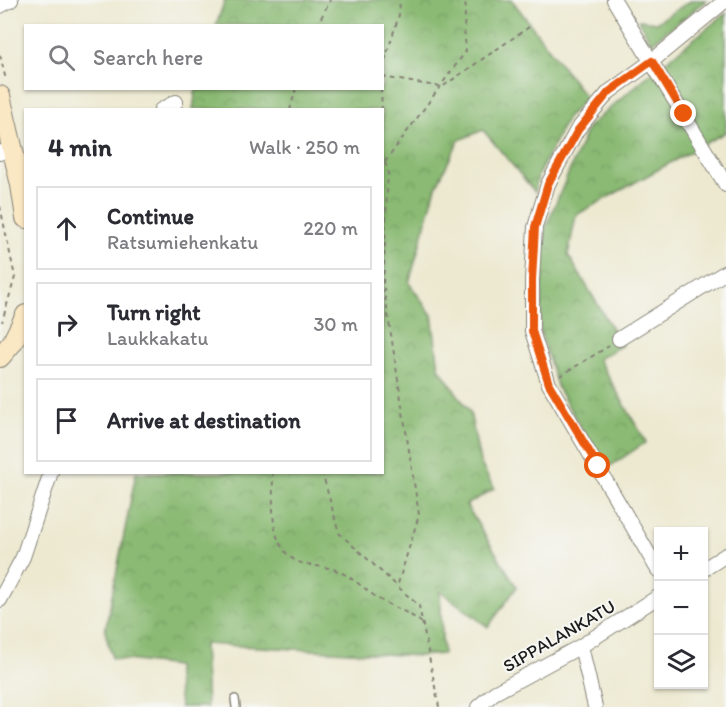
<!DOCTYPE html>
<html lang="en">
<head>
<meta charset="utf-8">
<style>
	:root { --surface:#fff; --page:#f7f7f7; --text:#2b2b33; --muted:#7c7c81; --line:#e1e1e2 }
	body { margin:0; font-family:Itim,sans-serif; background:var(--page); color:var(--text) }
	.controls { position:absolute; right:18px; bottom:18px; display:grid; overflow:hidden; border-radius:0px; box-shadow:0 2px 4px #0004 }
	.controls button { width:54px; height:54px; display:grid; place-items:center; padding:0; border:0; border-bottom:2px solid var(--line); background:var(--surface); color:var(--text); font:30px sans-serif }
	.stop { position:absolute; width:18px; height:18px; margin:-14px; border:4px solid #ea580c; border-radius:50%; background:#fff }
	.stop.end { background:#ea580c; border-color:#fff; box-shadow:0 2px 6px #0008 }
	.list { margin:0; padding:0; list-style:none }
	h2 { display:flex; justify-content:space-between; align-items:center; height:78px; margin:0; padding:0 24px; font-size:26px }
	h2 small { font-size:20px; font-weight:400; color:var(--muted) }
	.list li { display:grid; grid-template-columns:39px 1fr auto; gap:18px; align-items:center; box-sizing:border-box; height:84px; margin:0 12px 12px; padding:0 12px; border:2px solid var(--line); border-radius:0px }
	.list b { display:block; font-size:22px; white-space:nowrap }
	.list p { margin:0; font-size:20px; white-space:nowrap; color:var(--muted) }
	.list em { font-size:20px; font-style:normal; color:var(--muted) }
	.icon { flex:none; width:33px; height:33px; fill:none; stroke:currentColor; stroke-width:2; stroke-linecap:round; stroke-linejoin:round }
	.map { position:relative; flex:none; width:726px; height:707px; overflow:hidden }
	.search { position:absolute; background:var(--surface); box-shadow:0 2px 4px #0004; left:24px; top:24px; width:360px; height:66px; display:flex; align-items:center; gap:15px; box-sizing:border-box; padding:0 21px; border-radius:0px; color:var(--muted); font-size:22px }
	.panel { position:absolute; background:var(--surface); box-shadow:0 2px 4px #0004; left:24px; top:108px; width:360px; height:366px; border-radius:0px }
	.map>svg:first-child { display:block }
</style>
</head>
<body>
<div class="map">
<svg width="726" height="707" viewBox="0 0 726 707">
	<defs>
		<pattern id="forest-crowns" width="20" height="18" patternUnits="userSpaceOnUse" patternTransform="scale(1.5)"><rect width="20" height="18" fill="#8aba73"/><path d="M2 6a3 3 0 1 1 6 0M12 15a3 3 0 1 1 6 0" fill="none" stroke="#769f63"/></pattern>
	</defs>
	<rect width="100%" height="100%" fill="#f6f6f2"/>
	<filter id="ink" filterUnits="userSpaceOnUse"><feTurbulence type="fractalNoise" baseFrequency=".0167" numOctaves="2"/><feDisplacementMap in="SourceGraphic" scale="12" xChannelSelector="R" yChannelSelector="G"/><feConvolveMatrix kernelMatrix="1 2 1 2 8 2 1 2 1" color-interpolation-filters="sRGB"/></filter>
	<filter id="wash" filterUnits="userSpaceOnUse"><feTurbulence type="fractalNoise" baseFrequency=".008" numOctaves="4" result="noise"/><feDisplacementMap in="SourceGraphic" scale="24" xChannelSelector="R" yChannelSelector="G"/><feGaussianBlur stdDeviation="1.35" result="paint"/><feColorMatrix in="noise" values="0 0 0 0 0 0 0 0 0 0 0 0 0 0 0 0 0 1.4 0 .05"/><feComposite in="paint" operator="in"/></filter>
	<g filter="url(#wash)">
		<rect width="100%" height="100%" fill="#ede9d1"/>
		<path fill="url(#forest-crowns)" stroke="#536b48" stroke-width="1.5" d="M225,0H512L586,98L567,118L538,175L535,192L483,130L459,140L436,187L409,283L432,315L439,368L470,412L480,462L494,489L466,505L517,587L488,627L440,591L443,654L419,656L204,644L207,707H180L176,666L112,658L105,631L136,473L382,472V110L193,109L196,89L382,88V26L216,25Z
			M692,0H707L651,43L639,20L657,22Z
			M726,13V132L576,215L568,255L622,345L598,359L646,442L606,469L558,389L540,331L545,229L588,127L645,78Z"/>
	</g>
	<g filter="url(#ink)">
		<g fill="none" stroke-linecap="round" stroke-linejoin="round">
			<g stroke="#848276" stroke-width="10">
				<path id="lane" d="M235,699L236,707"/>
			</g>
			<g stroke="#848276" stroke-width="16">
				<path id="street" d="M614,0L726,185
					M0,6L11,0
					M161,110L176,102
					M0,153L11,148
					M619,339L726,272
					M704,569L726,555
					M658,570L549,384L532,331V280L535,227L548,184L577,130L609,92L652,61L726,0
					M0,600L23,557L51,472
					M581,646L595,707
					M478,707L494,693L581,646L658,597"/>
			</g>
			<g stroke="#848276" stroke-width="22">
				<path id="secondary" d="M0,96L21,185L26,218
					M0,357L12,343L26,315"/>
			</g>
			<path stroke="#848276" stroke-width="2" stroke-dasharray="4.5 4.5" stroke-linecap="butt" d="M317,26L330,0
				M0,55L6,80
				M382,69L399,15L400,0
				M382,77L442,87L529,27
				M381,88L382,110
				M290,110L296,88
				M382,154L388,171L383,283L419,515L397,587
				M385,162L466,51L464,28L466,0
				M0,206L15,277L2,322
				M560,376L609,346
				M272,472C275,498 268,525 283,549C298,571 321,562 340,572C356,580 368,592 382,601C396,608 410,613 422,623
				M322,472L339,533L419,606L439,707"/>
			<use href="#lane" stroke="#fff" stroke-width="7"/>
			<use href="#street" stroke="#fff" stroke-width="14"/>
			<use href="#secondary" stroke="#fae7c3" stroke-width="20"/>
		</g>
	</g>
	<g fill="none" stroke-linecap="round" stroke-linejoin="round" filter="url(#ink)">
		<path stroke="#ea580c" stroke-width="8" d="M598,466L549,384L532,331V280L535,227L548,184L578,130L609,92L652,61L684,114"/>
	</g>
	<g text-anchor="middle" stroke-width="4.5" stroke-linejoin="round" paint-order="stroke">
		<g font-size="18" fill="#1c1c1c" stroke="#f6f6f2">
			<text transform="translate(559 636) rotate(-30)" y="6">SIPPALANKATU</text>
		</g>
	</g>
</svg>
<div class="controls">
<button>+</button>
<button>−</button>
<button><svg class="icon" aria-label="layers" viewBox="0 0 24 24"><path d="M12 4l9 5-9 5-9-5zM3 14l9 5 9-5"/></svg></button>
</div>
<div class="stop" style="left:598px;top:466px"></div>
<div class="stop end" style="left:684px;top:114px"></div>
<div class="search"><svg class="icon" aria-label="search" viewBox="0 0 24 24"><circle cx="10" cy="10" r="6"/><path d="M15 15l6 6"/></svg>Search here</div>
<section class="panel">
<h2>4 min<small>Walk · 250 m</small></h2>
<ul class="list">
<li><svg class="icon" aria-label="ahead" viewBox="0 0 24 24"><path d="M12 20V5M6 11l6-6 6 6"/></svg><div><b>Continue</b><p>Ratsumiehenkatu</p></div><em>220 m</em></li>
<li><svg class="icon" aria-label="right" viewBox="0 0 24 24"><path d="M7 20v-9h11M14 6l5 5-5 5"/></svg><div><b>Turn right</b><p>Laukkakatu</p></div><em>30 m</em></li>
<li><svg class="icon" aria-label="arrive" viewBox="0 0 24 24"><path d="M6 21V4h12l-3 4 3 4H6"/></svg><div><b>Arrive at destination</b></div></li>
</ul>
</section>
</div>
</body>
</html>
